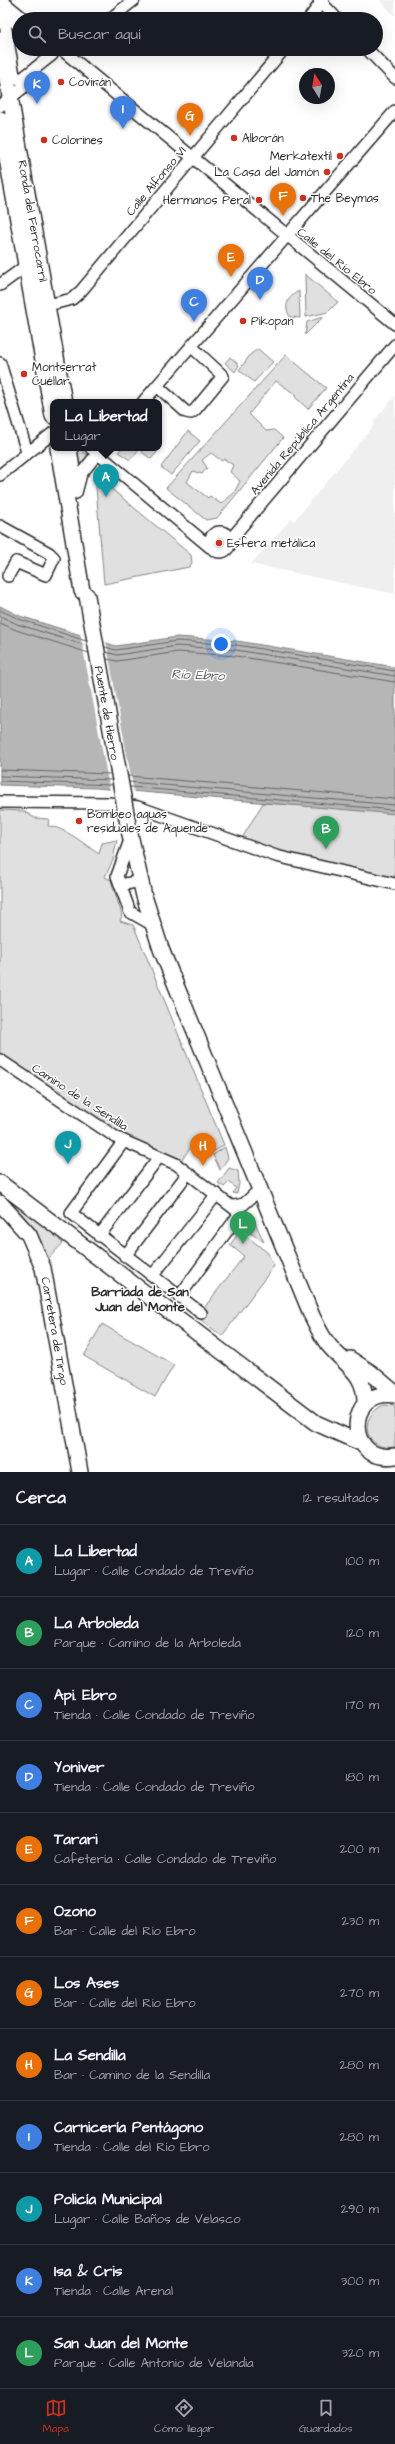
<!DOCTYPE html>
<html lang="es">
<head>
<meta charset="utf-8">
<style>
	:root { --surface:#171b24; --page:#242831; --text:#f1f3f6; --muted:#9ea1a6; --line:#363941; --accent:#c8321e }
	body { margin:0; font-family:"Architects Daughter",sans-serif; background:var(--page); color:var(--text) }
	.compass { position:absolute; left:299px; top:68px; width:36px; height:36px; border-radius:50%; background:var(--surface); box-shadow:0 4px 16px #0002; rotate:349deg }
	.you { position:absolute; left:221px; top:644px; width:14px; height:14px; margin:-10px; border:3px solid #fff; border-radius:50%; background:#1a73e8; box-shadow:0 0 0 6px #1a73e833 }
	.badge { display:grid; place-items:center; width:26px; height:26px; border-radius:50%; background:var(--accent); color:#fff; font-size:13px; font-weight:700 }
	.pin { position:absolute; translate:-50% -33px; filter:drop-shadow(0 1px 2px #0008) }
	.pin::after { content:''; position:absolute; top:21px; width:14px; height:12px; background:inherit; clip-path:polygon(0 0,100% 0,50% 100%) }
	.popup { position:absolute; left:50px; top:399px; width:112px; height:52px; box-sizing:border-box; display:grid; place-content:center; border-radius:8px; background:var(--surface); filter:drop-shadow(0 1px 3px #0005); font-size:13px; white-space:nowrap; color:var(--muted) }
	.popup b { font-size:15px; color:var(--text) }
	.popup::after { content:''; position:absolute; left:50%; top:100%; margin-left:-8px; border:8px solid transparent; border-top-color:var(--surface) }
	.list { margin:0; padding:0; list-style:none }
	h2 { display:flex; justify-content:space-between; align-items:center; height:52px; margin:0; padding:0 16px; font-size:17px }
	h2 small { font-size:13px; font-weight:400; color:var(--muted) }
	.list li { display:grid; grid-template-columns:26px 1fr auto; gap:12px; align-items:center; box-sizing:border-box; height:72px; padding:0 16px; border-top:1px solid var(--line) }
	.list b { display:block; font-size:15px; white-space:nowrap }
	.list p { margin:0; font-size:13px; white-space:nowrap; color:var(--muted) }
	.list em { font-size:13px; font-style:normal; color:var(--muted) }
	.icon { flex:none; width:22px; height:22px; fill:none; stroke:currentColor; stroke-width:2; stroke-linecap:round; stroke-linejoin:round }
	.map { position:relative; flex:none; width:395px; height:1472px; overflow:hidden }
	.search { position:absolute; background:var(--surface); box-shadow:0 4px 16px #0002; left:12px; right:12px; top:12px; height:44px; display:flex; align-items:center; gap:10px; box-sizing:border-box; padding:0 14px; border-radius:22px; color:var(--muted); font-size:15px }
	.sheet { height:916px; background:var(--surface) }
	nav { display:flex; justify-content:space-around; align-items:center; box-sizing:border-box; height:56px; border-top:1px solid var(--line); background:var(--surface); font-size:11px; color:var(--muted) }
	nav a { display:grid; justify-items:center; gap:2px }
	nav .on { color:var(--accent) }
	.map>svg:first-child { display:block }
</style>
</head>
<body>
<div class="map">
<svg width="395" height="1472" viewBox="0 0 395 1472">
	<rect width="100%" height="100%" fill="#fff"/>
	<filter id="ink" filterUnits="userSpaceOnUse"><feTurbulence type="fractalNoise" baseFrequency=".025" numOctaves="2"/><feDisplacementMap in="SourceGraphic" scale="8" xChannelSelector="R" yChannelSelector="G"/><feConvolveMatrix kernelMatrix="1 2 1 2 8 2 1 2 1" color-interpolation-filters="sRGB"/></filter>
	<g filter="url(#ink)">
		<path fill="#efefef" d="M381,0H395V16L380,1Z
			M395,396V594L251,564L291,519L294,521L375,424L373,422Z"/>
		<path fill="#e0e0e0" stroke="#868686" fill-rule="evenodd" d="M305,274L338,302L328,312L306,317Z
			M299,291L300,318L290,317C283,305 288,297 299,291Z
			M323,317L305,335L307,322Z
			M258,349L273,362L254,382L239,370L251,354Z
			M286,355L326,388L308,409L295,397V394L276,381L249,414L266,431L274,430L283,438L217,518L206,520L166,488ZM211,453L222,461L224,459L233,465L230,472L240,481L234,493L221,504L210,496L208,498L187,482L193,471L202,474L207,468L202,460Z
			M230,357L239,365L235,372L225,363Z
			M188,431L200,441L171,475L161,467Z
			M73,448H79L89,457L78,470Z
			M122,448H140L130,460L118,452Z
			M144,448H152L157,452L151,459L142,452Z
			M102,481L191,555L192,563L189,567L104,584L96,487Z
			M263,803L395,812V884L239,843Z
			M0,810L23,811L35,818L49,819L48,826C65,827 85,845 99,854L102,843L117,840L113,860L105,877L111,880L122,915L120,921L133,925L135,929L224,1145L213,1152L205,1135L198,1137L181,1161L129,1140L0,1055Z
			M225,1147L228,1158L220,1170L213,1155Z
			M229,1168L238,1171L239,1183L237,1194L233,1193L236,1188L229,1182L224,1187L218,1183Z
			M0,1190L61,1239L59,1240L63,1243L48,1259L36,1230Z
			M252,1216L264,1242L243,1228Z
			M240,1231L268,1253L274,1266L222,1336L197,1317L244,1256L230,1245Z
			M102,1324L174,1365L155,1397L84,1356Z
			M384,1405L395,1406V1447C365,1452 356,1417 384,1405Z"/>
		<path fill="#b6b6b6" stroke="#7e7e7e" d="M0,606L20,616L116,646L177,637L237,641L395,667V814L96,788L0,785Z"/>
		<path fill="#fff" d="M80,633L106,641L134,793L110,791Z"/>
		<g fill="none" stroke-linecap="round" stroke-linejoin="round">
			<path stroke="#636363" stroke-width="1" d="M0,610L19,619L86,641
				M0,616L17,624L87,646
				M0,623L16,630L89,653
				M105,647L116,650L177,641L237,645L395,671
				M106,652L117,655L177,646L236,650L395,676
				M107,659L117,661L178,652L236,656L395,682
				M0,770L110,774
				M0,776L111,780
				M128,776L395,799
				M0,781L112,785
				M129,782L395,805
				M130,787L395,810"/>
			<g stroke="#2b2b2b" stroke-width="14">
				<path id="street" d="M1,0L24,19
					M319,0L337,19
					M110,19L134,0
					M309,19L323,0
					M19,26L9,17L10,14L5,10L3,13L14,75L20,80L52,55V49
					M61,49L395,324
					M367,49L395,78
					M0,106L34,79
					M0,285L26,266
					M40,307L72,299L81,291L284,49
					M0,363L27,452
					M157,386L186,412L191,413L195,410L223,376L191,346
					M143,402L395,111
					M91,448L210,547
					M0,475L53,433
					M76,493L81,474L102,448
					M0,526L49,553L54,558L46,575L16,562L8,576
					M210 542a10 10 0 1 1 20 0a10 10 0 1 1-20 0Z
					M230,540L395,345
					M0,802L109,803L138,807L276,856L395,884
					M130,840L117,876L130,912L153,925
					M120,885L141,881
					M0,1060L117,1138L176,1164L240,1213L179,1297
					M124,1141L71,1213L201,1313
					M234,1206L244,1204L259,1190
					M99,1236L159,1157
					M125,1256L188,1173
					M153,1275L217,1194"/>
			</g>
			<g stroke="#2b2b2b" stroke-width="18">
				<path id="secondary" d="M0,40L64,402
					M0,119L53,416
					M58,448L82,591L87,596
					M69,448L74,484
					M129,830L144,896L161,949L312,1316C317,1326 321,1335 327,1343C345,1366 366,1372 365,1404
					M0,1183L316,1423L363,1444
					M0,1203L29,1235L43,1268L80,1472
					M350,1359L370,1372L395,1393
					M395,1395C345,1387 344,1464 395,1456"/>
			</g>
			<use href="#street" stroke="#fff" stroke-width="11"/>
			<use href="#secondary" stroke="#fff" stroke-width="15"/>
			<g stroke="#2b2b2b" stroke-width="18" stroke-linecap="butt">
				<path id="secondary-bridge" d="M87,596L129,830"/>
			</g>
			<use href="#secondary-bridge" stroke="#fff" stroke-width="15"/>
		</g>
	</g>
	<g fill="#c8321e" stroke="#fff" stroke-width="1.5">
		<circle cx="61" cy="82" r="4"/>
		<circle cx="234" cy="138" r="4"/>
		<circle cx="44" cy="140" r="4"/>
		<circle cx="340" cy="156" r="4"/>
		<circle cx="327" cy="172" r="4"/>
		<circle cx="303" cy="198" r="4"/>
		<circle cx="259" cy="200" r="4"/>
		<circle cx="243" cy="321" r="4"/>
		<circle cx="24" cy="374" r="4"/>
		<circle cx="219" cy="543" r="4"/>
		<circle cx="79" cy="821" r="4"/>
	</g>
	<g text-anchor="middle" stroke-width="3" stroke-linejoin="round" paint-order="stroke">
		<g font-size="12" fill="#2b2b2b" stroke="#fff" text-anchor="start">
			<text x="69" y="86">Covirán</text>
			<text x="242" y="142">Alborán</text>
			<text x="52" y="144">Colorines</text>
			<text x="332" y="160" text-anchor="end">Merkatextil</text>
			<text x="319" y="176" text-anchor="end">La Casa del Jamón</text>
			<text x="311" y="202">The Beymas</text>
			<text x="251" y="204" text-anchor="end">Hermanos Peral</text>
			<text x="251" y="325">Pikopan</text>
			<text x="32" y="371">Montserrat<tspan x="32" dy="14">Cuéllar</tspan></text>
			<text x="227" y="547">Esfera metálica</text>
			<text x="87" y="818">Bombeo aguas<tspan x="87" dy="14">residuales de Aquende</tspan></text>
		</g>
		<g font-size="12" fill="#2b2b2b" stroke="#fff">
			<text transform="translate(156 181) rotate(-50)" y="4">Calle Alfonso VI</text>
			<text transform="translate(33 221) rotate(80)" y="4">Ronda del Ferrocarril</text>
			<text transform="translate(337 261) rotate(39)" y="4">Calle del Río Ebro</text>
			<text transform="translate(302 434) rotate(-50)" y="4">Avenida República Argentina</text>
			<text transform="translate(107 713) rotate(80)" y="4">Puente de Hierro</text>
			<text transform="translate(80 1097) rotate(33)" y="4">Camino de la Sendilla</text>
			<text transform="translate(55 1331) rotate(80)" y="4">Carretera de Tirgo</text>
		</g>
		<g font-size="13" font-style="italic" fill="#5c5c5c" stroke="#fff">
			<text transform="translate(198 674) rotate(2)" y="5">Río Ebro</text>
		</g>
		<g font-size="13" font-weight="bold" fill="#2b2b2b" stroke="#fff">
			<text x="140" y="1296">Barriada de San<tspan x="140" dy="15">Juan del Monte</tspan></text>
		</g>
	</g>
</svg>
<svg class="compass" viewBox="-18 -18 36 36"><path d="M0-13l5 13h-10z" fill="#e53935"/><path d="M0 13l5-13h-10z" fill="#9ea1a6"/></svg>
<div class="you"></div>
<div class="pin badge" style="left:106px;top:497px;background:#0f9aa8">A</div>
<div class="popup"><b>La Libertad</b>Lugar</div>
<div class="pin badge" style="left:326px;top:849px;background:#2e9e5b">B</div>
<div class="pin badge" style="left:194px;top:322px;background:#3f7fe0">C</div>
<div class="pin badge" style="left:260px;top:300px;background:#3f7fe0">D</div>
<div class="pin badge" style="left:231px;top:277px;background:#e8710a">E</div>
<div class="pin badge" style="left:283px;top:216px;background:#e8710a">F</div>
<div class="pin badge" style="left:190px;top:136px;background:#e8710a">G</div>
<div class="pin badge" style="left:203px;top:1166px;background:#e8710a">H</div>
<div class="pin badge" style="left:123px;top:129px;background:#3f7fe0">I</div>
<div class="pin badge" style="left:68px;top:1164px;background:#0f9aa8">J</div>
<div class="pin badge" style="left:37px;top:104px;background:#3f7fe0">K</div>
<div class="pin badge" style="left:243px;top:1244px;background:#2e9e5b">L</div>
<div class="search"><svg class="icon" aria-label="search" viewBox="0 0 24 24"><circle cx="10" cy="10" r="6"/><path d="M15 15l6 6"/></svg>Buscar aquí</div>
</div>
<section class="sheet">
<h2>Cerca<small>12 resultados</small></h2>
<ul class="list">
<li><span class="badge" style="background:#0f9aa8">A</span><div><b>La Libertad</b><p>Lugar · Calle Condado de Treviño</p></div><em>100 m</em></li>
<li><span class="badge" style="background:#2e9e5b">B</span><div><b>La Arboleda</b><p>Parque · Camino de la Arboleda</p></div><em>120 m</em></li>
<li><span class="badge" style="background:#3f7fe0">C</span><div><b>Api. Ebro</b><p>Tienda · Calle Condado de Treviño</p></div><em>170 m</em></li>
<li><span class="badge" style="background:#3f7fe0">D</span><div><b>Yoniver</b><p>Tienda · Calle Condado de Treviño</p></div><em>180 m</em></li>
<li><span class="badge" style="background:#e8710a">E</span><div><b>Tarari</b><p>Cafetería · Calle Condado de Treviño</p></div><em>200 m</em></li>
<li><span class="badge" style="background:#e8710a">F</span><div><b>Ozono</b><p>Bar · Calle del Río Ebro</p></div><em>230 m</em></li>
<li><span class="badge" style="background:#e8710a">G</span><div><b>Los Ases</b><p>Bar · Calle del Río Ebro</p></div><em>270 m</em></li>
<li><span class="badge" style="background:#e8710a">H</span><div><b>La Sendilla</b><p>Bar · Camino de la Sendilla</p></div><em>280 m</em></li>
<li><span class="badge" style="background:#3f7fe0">I</span><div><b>Carnicería Pentágono</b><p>Tienda · Calle del Río Ebro</p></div><em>280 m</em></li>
<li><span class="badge" style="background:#0f9aa8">J</span><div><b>Policía Municipal</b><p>Lugar · Calle Baños de Velasco</p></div><em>290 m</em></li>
<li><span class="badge" style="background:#3f7fe0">K</span><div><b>Isa &amp; Cris</b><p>Tienda · Calle Arenal</p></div><em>300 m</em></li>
<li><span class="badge" style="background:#2e9e5b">L</span><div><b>San Juan del Monte</b><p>Parque · Calle Antonio de Velandia</p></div><em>320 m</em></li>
</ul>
</section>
<nav>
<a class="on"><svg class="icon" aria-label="map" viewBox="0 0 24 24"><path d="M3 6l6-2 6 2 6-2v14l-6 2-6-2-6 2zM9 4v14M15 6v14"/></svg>Mapa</a>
<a><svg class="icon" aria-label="directions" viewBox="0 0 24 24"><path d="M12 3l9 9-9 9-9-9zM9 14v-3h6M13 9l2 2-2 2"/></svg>Cómo llegar</a>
<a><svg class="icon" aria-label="saved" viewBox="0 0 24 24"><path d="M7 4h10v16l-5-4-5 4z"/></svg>Guardados</a>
</nav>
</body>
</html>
